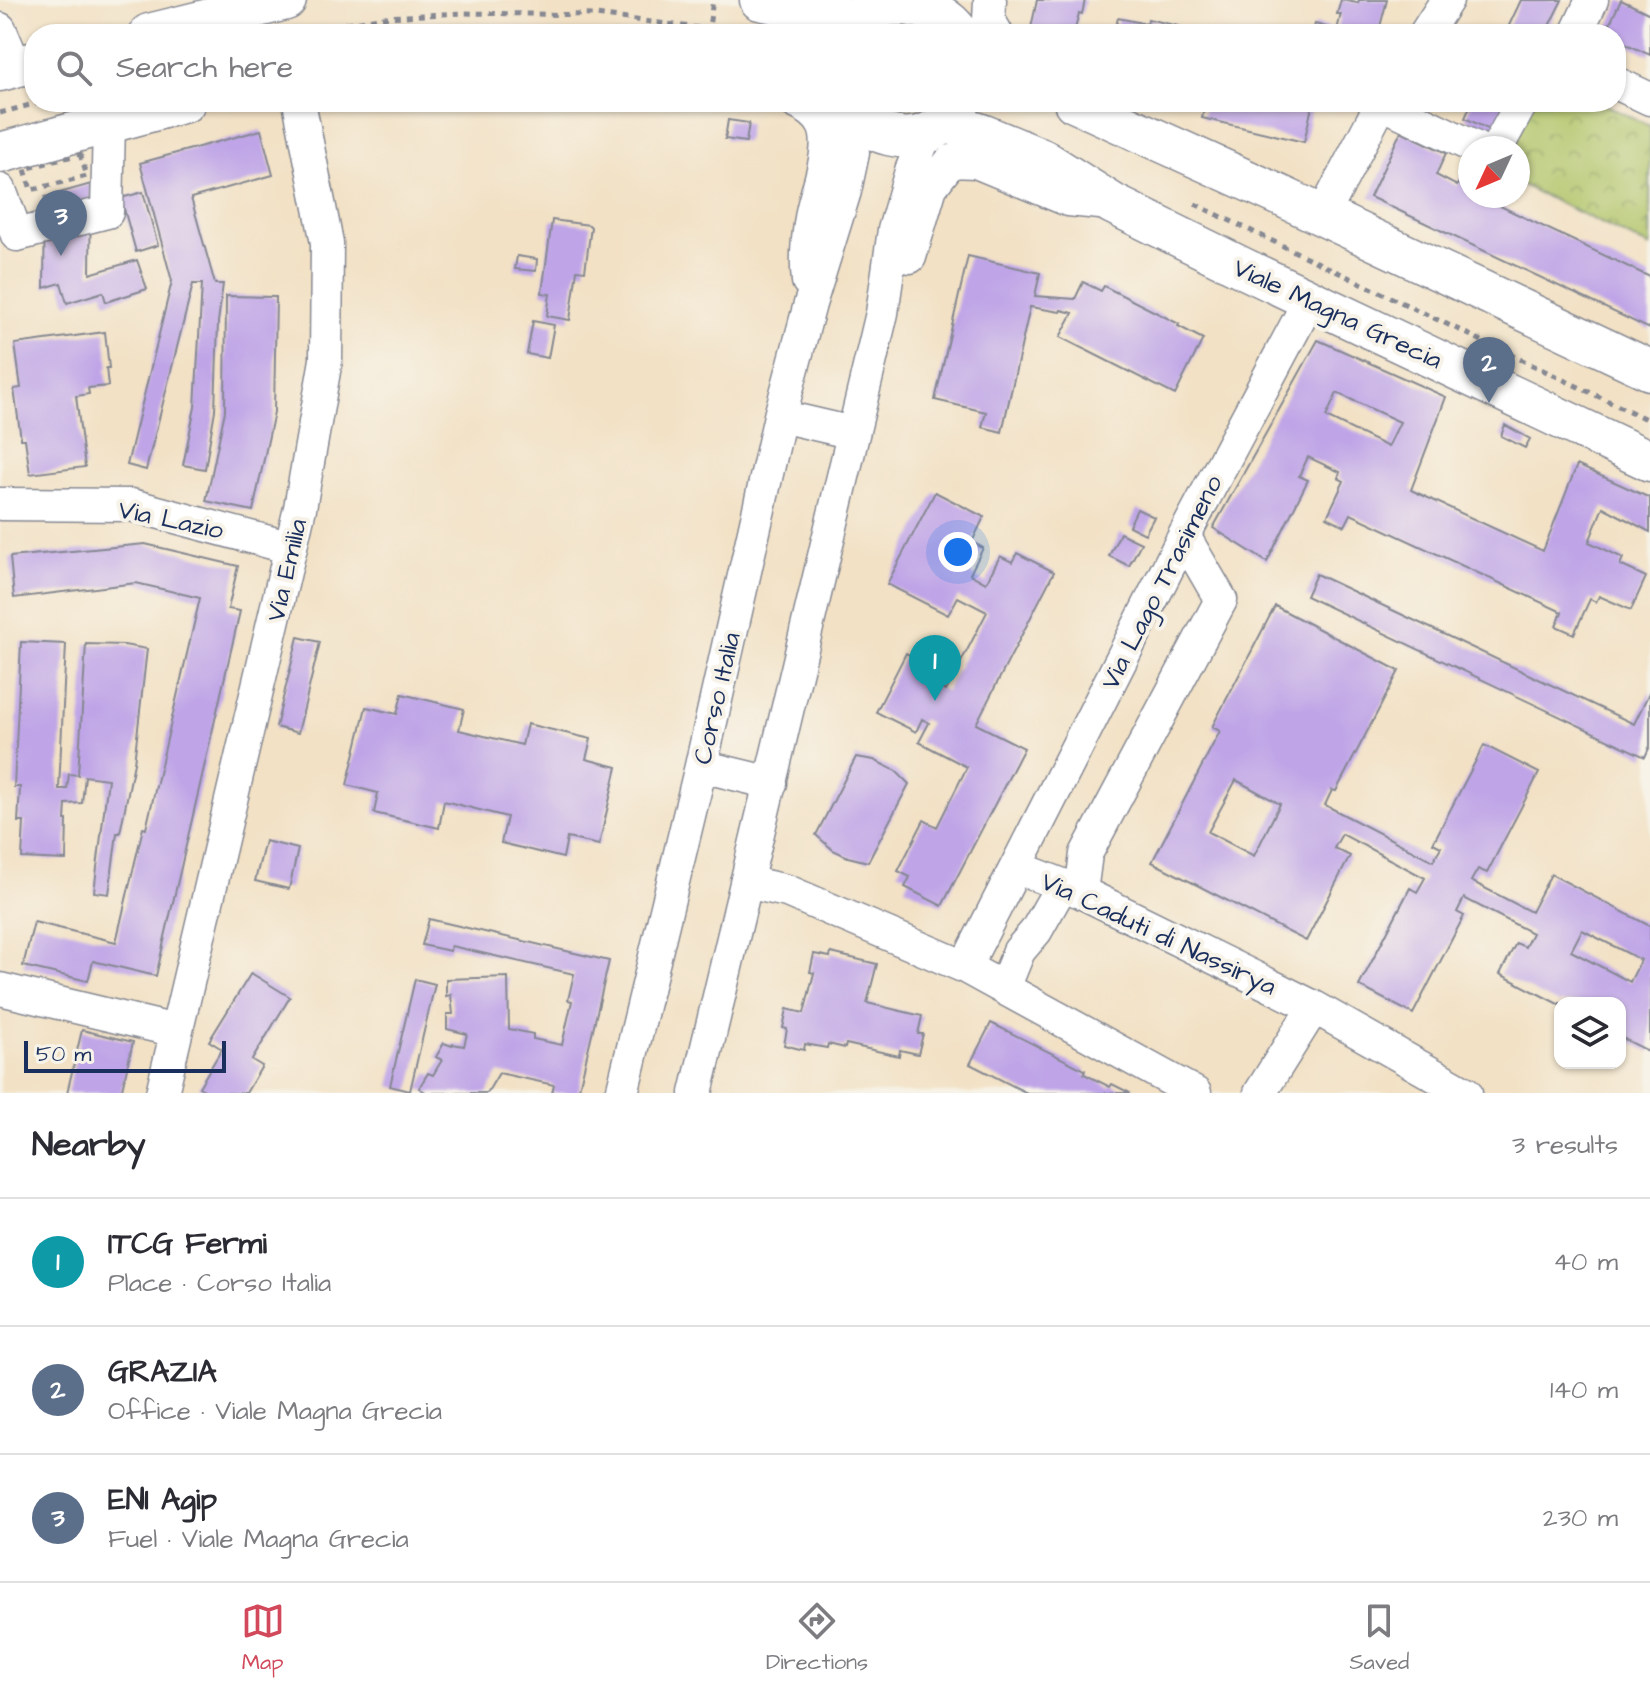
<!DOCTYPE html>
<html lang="en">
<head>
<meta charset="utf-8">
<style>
	:root { --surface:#fff; --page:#f2f2f3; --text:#2b2b33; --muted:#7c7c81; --line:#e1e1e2; --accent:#d1495b }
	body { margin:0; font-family:"Architects Daughter",sans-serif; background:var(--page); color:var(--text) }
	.controls { position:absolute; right:24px; bottom:24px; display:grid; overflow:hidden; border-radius:16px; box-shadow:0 2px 6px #0004 }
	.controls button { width:72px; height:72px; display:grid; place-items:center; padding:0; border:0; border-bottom:2px solid var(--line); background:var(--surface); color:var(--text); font:40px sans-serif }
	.compass { position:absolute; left:1458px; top:136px; width:72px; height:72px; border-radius:50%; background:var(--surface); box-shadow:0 2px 6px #0004; rotate:226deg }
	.scale { position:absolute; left:24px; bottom:20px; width:202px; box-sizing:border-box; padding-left:8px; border:4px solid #1b2f5e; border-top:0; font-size:22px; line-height:28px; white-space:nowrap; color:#1b2f5e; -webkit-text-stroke:6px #f7f3e8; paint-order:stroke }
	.you { position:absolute; left:958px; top:552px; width:28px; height:28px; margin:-20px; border:6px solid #fff; border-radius:50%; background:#1a73e8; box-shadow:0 0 0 12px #1a73e833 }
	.badge { display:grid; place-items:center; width:52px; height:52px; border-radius:50%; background:var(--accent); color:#fff; font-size:26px; font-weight:700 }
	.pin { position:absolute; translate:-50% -66px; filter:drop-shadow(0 2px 4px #0008) }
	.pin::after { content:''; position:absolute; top:42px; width:28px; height:24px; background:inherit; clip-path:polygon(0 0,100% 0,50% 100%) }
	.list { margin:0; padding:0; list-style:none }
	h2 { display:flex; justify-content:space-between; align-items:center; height:104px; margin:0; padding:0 32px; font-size:34px }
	h2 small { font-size:26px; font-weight:400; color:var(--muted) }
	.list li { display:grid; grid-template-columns:52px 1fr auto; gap:24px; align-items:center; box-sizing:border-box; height:128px; padding:0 32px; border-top:2px solid var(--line) }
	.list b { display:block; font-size:30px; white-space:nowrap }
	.list p { margin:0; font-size:26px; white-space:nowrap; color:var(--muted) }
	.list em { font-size:26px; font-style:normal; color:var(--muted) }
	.icon { flex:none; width:44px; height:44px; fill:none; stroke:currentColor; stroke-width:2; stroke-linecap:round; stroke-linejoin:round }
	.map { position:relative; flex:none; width:1650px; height:1093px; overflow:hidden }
	.search { position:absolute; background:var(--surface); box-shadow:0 2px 6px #0004; left:24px; right:24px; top:24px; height:88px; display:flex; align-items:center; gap:20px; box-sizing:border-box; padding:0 28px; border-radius:32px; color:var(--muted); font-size:30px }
	.sheet { height:488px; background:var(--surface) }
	nav { display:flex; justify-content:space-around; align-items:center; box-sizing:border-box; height:112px; border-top:2px solid var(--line); background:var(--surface); font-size:22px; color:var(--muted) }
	nav a { display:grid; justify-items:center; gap:4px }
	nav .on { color:var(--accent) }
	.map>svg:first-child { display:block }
</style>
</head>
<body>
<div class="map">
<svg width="1650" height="1093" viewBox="0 0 1650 1093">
	<defs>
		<pattern id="park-crowns" width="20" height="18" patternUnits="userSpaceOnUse" patternTransform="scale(2)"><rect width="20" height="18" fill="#b1c569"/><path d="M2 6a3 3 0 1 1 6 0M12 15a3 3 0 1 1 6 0" fill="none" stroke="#8fa05a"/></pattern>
	</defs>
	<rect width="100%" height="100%" fill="#f7f3e8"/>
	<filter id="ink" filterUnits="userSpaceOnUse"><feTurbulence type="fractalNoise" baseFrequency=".0125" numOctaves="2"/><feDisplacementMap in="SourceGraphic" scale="16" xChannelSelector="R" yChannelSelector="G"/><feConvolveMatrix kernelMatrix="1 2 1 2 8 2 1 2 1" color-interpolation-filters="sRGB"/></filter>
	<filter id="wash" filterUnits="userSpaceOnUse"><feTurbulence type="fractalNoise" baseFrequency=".006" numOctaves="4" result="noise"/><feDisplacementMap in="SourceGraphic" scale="32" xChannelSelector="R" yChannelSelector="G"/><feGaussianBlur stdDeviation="1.8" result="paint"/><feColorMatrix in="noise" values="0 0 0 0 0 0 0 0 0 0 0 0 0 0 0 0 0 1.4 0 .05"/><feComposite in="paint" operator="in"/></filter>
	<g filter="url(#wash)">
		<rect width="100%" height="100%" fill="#f2e1c5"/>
		<path fill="url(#park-crowns)" stroke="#667a64" stroke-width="2" d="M1528,102H1600L1650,126V247L1518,183V148H1505Z"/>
		<g id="blocks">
			<path fill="#bfa5e7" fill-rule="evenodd" d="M1037,0H1085L1082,14L1079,13L1074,34H1057L1031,28Z
				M1341,0L1358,3L1359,0H1387L1378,34H1312L1315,24L1337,30L1341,14H1337Z
				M1521,0H1562L1545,34H1505Z
				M1621,0L1650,14V55L1616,39V34H1605Z
				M1118,18L1147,24L1148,19L1191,29L1190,34H1114Z
				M1206,102H1313L1304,142L1202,118Z
				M1472,102H1513L1498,134L1465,118Z
				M728,120L749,123L746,142L725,139Z
				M261,130L273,175L191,198L215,284H223L218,322L215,410L205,469L183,465L195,407L202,284H193L146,470L127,465L172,281L140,163Z
				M1401,131L1446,153L1436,175L1457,186L1470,158V196H1503L1498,205L1650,277V329L1370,197Z
				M91,184L90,274L137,260L147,289L106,302L103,292L67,303L61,283L44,288L45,197Z
				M143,192L158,245L136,252L121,198Z
				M552,220L589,225L591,227L585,271L577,270L570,320L547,316L550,294L542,293Z
				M517,256L537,259L536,271L515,269Z
				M968,256L1040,273L1035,296L1075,299L1083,282L1101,291L1104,286L1179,324L1178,326L1203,339L1175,395L1060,337L1073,313L1061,310L1060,312L1030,307L1002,432L982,427L986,412L935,400Z
				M226,296L276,297L274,412L253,511L206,501L225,411Z
				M533,321L554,325L548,358L527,354Z
				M105,332L109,368H106L108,386L88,388L89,394L76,396L85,467L30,474L25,439H21L14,389L21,388L15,344Z
				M1318,340L1446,397L1411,490L1543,551L1577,465L1650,498V532L1603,507L1589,542L1623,558L1620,565L1646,577L1631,610L1599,596L1596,602L1590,599L1574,634L1556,626L1562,612L1351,514L1345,526L1327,517L1344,481L1338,478L1340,472L1308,457L1299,476L1308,480L1267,562L1213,528ZM1337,393L1400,422L1388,447L1326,417Z
				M1505,425L1530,439L1525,448L1501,436Z
				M935,492L984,517L972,542L983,548L970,574L986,583L1000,556L1012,562L1017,553L1054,572L976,724L1024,748L942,906L905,887L910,877L898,871L924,820L937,827L967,767L919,742L929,723L922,719L916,732L876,712L906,653L946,674L939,688L946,691L987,612L958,597L948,615L887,584Z
				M1137,509L1154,517L1145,534L1129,526Z
				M1120,533L1141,543L1129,566L1109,556Z
				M145,544L238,566L228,609L240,611L156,976L93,961L88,981L23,966L34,922L116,942L143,828L146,829L200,598L136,583L14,598L10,557Z
				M1316,574L1634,724L1650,691V746L1645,757L1306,596Z
				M1275,606L1399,671L1336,791L1332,790L1325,805L1433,861L1441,847L1433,843L1484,745L1539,773L1487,873L1478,869L1471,881L1531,912L1551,874L1650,926V1052L1620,1037V1003H1560V1005L1500,974L1516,943L1525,947L1532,933L1464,898L1457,912L1464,916L1413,1014L1359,986L1410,888L1417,892L1425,878L1342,834L1334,848L1350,856L1306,941L1152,862L1220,731L1212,727ZM1236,780L1280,804L1254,856L1208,832ZM1582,930L1641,960L1630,982L1571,951Z
				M298,637L320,642L298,733L276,727Z
				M21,642L66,644L59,789H67L69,774L78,775L86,644L124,645L147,649L134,763L120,833H117L109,894L94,892L108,779L85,776L82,803L66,804L65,820H67L66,860L22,858L24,822H18L20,787H14Z
				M402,694L464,709L459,730L522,745L527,724L591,739L586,759L617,767L599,845L567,838L563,858L501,843L507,817L444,801L439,828L374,813L378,793L347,785L366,707L397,714Z
				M856,757L874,760L896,771L909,784L868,862L848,857L833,850L816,835Z
				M265,841L298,849L289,889L255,881Z
				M429,919L609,961L578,1093H552L554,1085L499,1073L487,1093H427L419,1088L428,1073L433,1075L442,1060L436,1057L444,1043L452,1046L453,1044L464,1046L467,1034L447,1029V1014H453L451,995L446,996V979L508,977L509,1029L533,1034V1039L562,1045L572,1001L568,1000L574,974L451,946L450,951L422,945Z
				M831,953L877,964L867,1003L922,1016L918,1034H923L918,1054L900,1050L899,1056L846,1044L845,1048L828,1044L827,1048L805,1044L804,1050L784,1045L787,1029L783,1028L787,1009L804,1013L814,973L810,972L814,954L830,957Z
				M251,973L290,997L252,1060L262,1066L246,1093H202L204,1090L199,1087L222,1049L209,1041Z
				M415,979L435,984L410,1091L390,1086Z
				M991,1023L1085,1070L1084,1074L1110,1087L1112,1084L1130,1093H1027L970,1064Z
				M82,1030L133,1042L121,1093H67Z"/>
		</g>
	</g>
	<g filter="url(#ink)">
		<use href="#blocks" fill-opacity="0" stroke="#868892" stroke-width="2"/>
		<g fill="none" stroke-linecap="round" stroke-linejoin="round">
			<g stroke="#868892" stroke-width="35">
				<path id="minor" d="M990,0L989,20L997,34
					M0,29L16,67
					M1425,34L1447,0
					M1576,34L1592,0
					M1616,83L1650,99
					M795,102C807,107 817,113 823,125C834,147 817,188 812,212C808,236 805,257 808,281
					M1382,103L1476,148
					M1497,148L1522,102
					M0,190L17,235L107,212L109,123
					M1323,215L1382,102
					M910,257L931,187L951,161L976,162L1068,200L1111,204
					M780,416L853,433
					M0,504L131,505L291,548
					M701,766L771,783
					M1016,867L1184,536L1310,299
					M746,882L787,891L965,967L1016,867L1081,892L1314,1007L1466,1093
					M1081,892L1086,854L1221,600L1184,536
					M965,967L1195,1093
					M1004,988L1019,951L1036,931L1062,885
					M0,989L176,1031
					M162,1093L300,508L326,360L327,243L299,102
					M622,1093L701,766L780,416L810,304L845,191L853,153L850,114
					M696,1093L882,313L894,230L911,171L926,133
					M1260,1093L1314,1007"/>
			</g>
			<g stroke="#868892" stroke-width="43">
				<path id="major" d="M760,0L855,20
					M149,34L286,0
					M844,34C851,25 856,17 866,11C898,0 939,4 960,34
					M0,71L34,62
					M842,102C864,134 912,152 945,122C951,117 955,109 960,103
					M1074,102L1279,195L1650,370
					M945,122L984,135L1042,159L1113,204L1245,269L1650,461
					M0,153L185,102"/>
			</g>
			<path stroke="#868892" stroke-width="5" stroke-dasharray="6 6" stroke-linecap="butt" d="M299,31L385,17L463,13L596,15L708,29
				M708,34L713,0
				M747,102L770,106
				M0,113L41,102
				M80,154L87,176L31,190L25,169Z
				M1195,204L1650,421"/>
			<use href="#minor" stroke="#fff" stroke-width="32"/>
			<use href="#major" stroke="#fff" stroke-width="40"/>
		</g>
	</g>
	<g text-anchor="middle" stroke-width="8" stroke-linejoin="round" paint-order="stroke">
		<g font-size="26" fill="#1b2f5e" stroke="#f7f3e8">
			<text transform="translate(1338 313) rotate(25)" y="9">Viale Magna Grecia</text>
			<text transform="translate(171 519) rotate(12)" y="9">Via Lazio</text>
			<text transform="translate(286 570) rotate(-77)" y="9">Via Emilia</text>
			<text transform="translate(1161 582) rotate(-63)" y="9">Via Lago Trasimeno</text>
			<text transform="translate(716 698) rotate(-77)" y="9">Corso Italia</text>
			<text transform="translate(1159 933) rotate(25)" y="9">Via Caduti di Nassirya</text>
		</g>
	</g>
</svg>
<div class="controls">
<button><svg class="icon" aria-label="layers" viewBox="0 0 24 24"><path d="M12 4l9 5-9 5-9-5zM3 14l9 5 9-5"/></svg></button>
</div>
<svg class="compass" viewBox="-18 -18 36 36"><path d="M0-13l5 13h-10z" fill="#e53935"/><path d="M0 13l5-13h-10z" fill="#7c7c81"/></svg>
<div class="scale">50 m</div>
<div class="you"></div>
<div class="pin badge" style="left:935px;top:701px;background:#0f9aa8">1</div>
<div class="pin badge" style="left:1489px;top:403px;background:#5c6f8a">2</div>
<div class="pin badge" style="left:61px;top:256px;background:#5c6f8a">3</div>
<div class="search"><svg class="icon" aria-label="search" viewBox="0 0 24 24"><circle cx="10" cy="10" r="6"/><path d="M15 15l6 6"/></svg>Search here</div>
</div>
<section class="sheet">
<h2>Nearby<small>3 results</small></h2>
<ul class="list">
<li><span class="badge" style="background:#0f9aa8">1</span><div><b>ITCG Fermi</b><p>Place · Corso Italia</p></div><em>40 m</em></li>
<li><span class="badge" style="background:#5c6f8a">2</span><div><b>GRAZIA</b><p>Office · Viale Magna Grecia</p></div><em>140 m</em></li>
<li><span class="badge" style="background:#5c6f8a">3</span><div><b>ENI Agip</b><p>Fuel · Viale Magna Grecia</p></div><em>230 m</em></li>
</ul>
</section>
<nav>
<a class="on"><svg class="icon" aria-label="map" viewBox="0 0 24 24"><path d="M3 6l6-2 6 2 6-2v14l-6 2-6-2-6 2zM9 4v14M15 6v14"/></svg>Map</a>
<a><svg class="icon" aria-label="directions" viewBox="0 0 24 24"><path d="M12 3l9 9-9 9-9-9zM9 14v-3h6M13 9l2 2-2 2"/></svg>Directions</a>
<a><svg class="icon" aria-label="saved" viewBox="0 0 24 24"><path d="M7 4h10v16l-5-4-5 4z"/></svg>Saved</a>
</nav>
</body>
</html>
